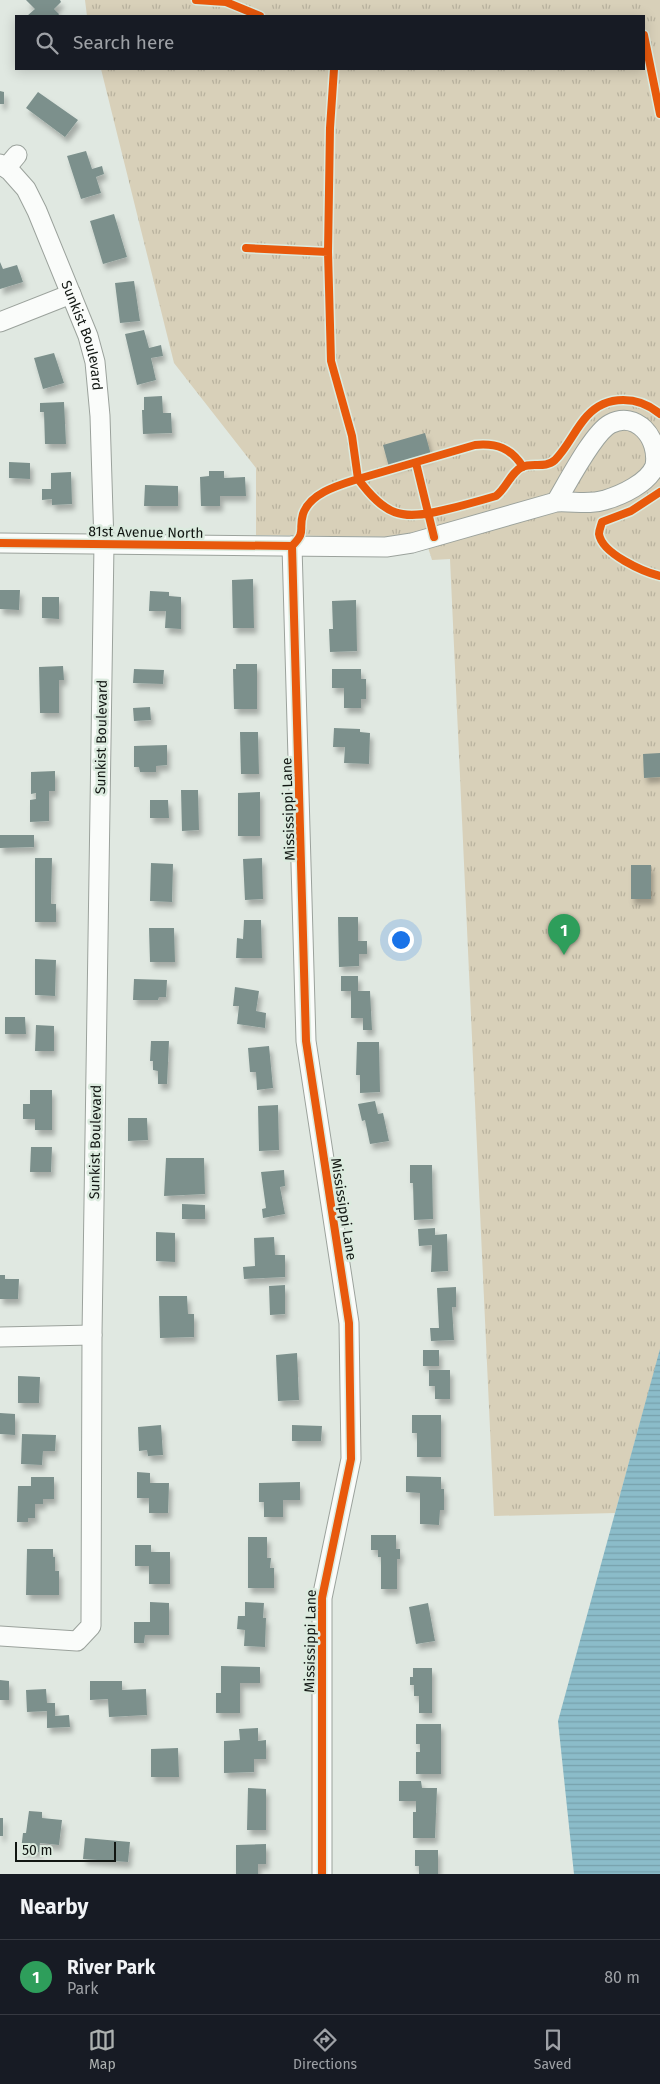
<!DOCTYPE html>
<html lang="en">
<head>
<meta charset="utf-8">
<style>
	:root { --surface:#171b24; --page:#20242c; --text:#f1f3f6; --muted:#9ea1a6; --line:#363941; --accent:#adb1b0 }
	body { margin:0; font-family:"Fira Sans",sans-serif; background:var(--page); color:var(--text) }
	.scale { position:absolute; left:15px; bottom:12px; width:101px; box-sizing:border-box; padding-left:5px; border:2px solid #111612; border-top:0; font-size:14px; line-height:18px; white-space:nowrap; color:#111612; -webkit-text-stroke:4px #dcebdf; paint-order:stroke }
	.you { position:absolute; left:400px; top:939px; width:18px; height:18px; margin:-12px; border:4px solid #fff; border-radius:50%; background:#1a73e8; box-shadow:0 0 0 8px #1a73e833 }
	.badge { display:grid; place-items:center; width:32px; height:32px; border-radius:50%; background:var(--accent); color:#fff; font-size:16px; font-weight:700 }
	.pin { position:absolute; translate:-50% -41px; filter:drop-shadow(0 1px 2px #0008) }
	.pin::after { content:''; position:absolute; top:26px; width:18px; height:15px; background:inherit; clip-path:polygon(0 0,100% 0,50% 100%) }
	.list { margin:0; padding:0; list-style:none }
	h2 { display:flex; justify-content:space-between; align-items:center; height:65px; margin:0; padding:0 20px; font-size:21px }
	h2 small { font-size:16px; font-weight:400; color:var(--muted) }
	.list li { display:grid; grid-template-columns:32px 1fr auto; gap:15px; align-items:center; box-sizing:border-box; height:75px; padding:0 20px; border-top:1px solid var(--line) }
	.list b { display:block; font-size:19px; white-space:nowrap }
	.list p { margin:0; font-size:16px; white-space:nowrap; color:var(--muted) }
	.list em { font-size:16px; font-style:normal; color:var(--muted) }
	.icon { flex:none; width:28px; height:28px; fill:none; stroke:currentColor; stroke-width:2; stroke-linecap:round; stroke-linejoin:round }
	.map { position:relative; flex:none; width:660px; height:1874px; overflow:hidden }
	.search { position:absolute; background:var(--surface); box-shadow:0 2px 12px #0003; left:15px; right:15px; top:15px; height:55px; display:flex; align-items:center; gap:12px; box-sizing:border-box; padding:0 18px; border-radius:0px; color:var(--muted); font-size:19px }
	.sheet { height:140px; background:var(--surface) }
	nav { display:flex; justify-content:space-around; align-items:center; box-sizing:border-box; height:70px; border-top:1px solid var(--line); background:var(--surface); font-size:14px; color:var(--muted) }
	nav a { display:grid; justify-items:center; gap:2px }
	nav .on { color:var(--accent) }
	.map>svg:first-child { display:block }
</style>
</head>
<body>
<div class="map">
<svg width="660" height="1874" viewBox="0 0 660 1874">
	<defs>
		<pattern id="park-tufts" width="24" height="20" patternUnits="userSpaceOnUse" patternTransform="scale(1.25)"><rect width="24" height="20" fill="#d8d0b9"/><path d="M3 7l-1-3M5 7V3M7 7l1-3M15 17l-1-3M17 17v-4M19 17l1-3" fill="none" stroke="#b8b29e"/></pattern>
		<pattern id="water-rules" width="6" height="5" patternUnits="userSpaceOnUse" patternTransform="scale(1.25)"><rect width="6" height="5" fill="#8bbcc9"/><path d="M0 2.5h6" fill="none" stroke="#77a1ac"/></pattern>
		<filter id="shadow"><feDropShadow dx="3" dy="5.5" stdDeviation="2.5" flood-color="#0004"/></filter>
	</defs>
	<rect width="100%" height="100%" fill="#e0e8e1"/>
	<path fill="url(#park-tufts)" d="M85,0H660V1351L615,1513L494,1516L450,559L432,560L424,535L403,537L256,535V468L174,363L101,69H644V16H87Z"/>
	<path fill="url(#water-rules)" d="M660,1349V1874H574L558,1721Z"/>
	<path fill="#7c908c" filter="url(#shadow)" d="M26,0H60L61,2L54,9L59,14L58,16H27L35,9Z
		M0,91L4,92V104H0Z
		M38,92L78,120L65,137L26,108Z
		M86,151L92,169L102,166L104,174L96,177L101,193L81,199L67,156Z
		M114,214L127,257L103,264L90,221Z
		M0,262L3,269L17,265L23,282L0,289Z
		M134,281L140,321L120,323L115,283Z
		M144,330L149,348L161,345L163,356L151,358L156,380L137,385L125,334Z
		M54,353L64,383L43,389L34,358Z
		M162,396L163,413H171L172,433L143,434L142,410H144V397Z
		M64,402L66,444H45L44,412H40V403Z
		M425,433L431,455L389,467L383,445Z
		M9,462L30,463V479L9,478Z
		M209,471H224V478L245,477L246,496H220V506H201L200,477L209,476Z
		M71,472L72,504L52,505V499L42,500V489H51V473Z
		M145,485L178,486V506H144Z
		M253,579L254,628H233L232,580Z
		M0,590H20L19,610L0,609Z
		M150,591L169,592V596L181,597V629L165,628L166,611H149Z
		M42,597H59V619L42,618Z
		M356,600L357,651L330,652L329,629H333L332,601Z
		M236,664H257V709H234L233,669H236Z
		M63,666L64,680H59V713H40L39,667Z
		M134,669L164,670L163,684L133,683Z
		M332,669H361V679H366V699H361V708H344V688H332Z
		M150,707L151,720L134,721L133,708Z
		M334,728L360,729V732L370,733L369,764L344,763L345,747H333Z
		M240,732H258L259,774H241Z
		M167,745V765L156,766V772H140L139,767H134V746Z
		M660,753V777L644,778L643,754Z
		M55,771V791H49V821L30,822V800L36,799V793L31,794V772Z
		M181,790H198L199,830L182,831Z
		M260,792V836H238V793Z
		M150,800H168L169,818H150Z
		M0,835H34V847L0,848Z
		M35,858H52L51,904H56V922H35Z
		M262,858L263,899L245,900L243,859Z
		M151,863L173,864L172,902L150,901Z
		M631,865H651V899H631Z
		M338,917H358V941H367V954H359V966L339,967Z
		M244,920H261L262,958H236L237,938L243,939Z
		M149,928H174L175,962H150Z
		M35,959L56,960L55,996L35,995Z
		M341,976H358V991H370L372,1030H363V1018H351V991H341Z
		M134,979L167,980L166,997H159L158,1000H133Z
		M235,987L259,991L256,1011L266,1013L265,1028L237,1024L239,1006H233Z
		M5,1017H25L26,1034H5Z
		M36,1025L54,1026V1051H35Z
		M151,1041H169L167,1084H158V1071L153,1070V1061H150Z
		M357,1042H379L380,1092L360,1093V1075H356Z
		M269,1046L273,1088L257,1090L256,1072H250L248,1048Z
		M30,1090H52V1130H35V1119H23V1104H30Z
		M375,1101L378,1114L383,1113L389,1141L370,1144L365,1120L362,1121L358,1104Z
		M278,1105L279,1150L259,1151L258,1106Z
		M128,1118H147L148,1140L128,1141Z
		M31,1147H52L51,1172H30Z
		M166,1158H204L205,1194L164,1196Z
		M410,1165H432L433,1219L414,1220L413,1183H410Z
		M284,1170L285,1186L280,1187L285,1214L263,1218L262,1209L266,1208L261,1172Z
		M182,1204L205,1205V1219H182Z
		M435,1228V1235L447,1234L448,1271L431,1272L432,1245L419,1246L418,1229Z
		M156,1232L175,1233V1262L156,1261Z
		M274,1237L275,1255H285V1277L244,1279L243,1267L255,1266L254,1238Z
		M0,1275H5V1279H19L18,1299H0Z
		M285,1285V1314L270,1315L269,1286Z
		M456,1287V1307H452L454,1340L431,1341L430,1328H439L437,1288Z
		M159,1296H187L188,1314H194V1337L160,1338Z
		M423,1350H439V1366H423Z
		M297,1353L299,1400L278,1401L276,1355Z
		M429,1370H450V1399H435V1386H429Z
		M18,1376L40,1377L39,1403H18Z
		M0,1413L15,1414V1435L0,1434Z
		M412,1415H441V1457H417V1433H412Z
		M161,1425L163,1455L148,1456L147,1450L139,1451L138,1427Z
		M292,1425L322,1426L321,1441H292Z
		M22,1434L56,1435L55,1451H43L42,1465L21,1464Z
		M137,1472L150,1473V1483H169L168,1513H149V1498H137Z
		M406,1476L441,1477V1489H444V1510H440L439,1525L420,1524V1493L406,1492Z
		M31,1477H54V1499H43V1504H35V1518H28V1522H17L18,1486H31Z
		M300,1482V1500H283V1517H264V1502H259V1483Z
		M371,1535H396V1549H400V1559H397V1589H381V1557H378V1550H371Z
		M248,1537H267V1558H271L270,1568H274V1588H248Z
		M135,1545H151V1552H170V1584H149V1566H135Z
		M27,1549H53V1557H55V1571H59V1595H26Z
		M150,1602L169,1603V1635H145L144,1643H134V1622H150Z
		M245,1602L264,1603L263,1618H266L265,1647L244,1646L245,1630L237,1629L238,1616H245Z
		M428,1603L435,1641L416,1644L409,1607Z
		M221,1666L260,1667V1683H240V1713H216V1693H221Z
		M413,1668H432V1713H419V1696H414V1685H410V1677H413Z
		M0,1680L9,1681V1700H0Z
		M90,1681H122V1690L146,1689L147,1715L109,1717L108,1699L90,1700Z
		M46,1689L47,1703H55V1716L69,1715L70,1727L47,1728V1711L27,1712L26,1690Z
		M416,1724H441V1774H416V1752H420V1744H416Z
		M258,1728V1741L266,1740V1759H254V1772L224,1773V1741L240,1740L239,1729Z
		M178,1748L179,1777H151V1749Z
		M399,1781H421L422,1788H437L435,1838H413V1812H416V1801H399Z
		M248,1788L266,1789V1830H247Z
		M29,1811L42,1812V1818L62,1820L59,1845L40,1843L39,1852L21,1850L23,1833H26Z
		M0,1818H3V1836H0Z
		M85,1838L130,1842L128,1862L83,1859Z
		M266,1844V1864H258V1874H236V1845Z
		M415,1850H438V1874H419V1866H415Z"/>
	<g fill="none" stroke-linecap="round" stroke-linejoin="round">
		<g stroke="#9ba29c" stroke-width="21">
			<g id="minor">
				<path id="s1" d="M0,164L10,171L26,189L37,211L88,336L95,362L100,416L104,544L92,1335L91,1626L77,1641L0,1636"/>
				<path d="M6,168L17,155"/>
				<path d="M0,322L71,294"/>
				<path d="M0,543L386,547L412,543L556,502C573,501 590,505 605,500C622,495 648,483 655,466C660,438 636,410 610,424C593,433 567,484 556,502"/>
				<path d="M292,546L306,1041L349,1323L351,1459L322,1598V1874"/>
				<path d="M0,1337L92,1335"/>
			</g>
		</g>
		<use href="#minor" stroke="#fafcfa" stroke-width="19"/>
		<g stroke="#dcebdf" stroke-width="11">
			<path id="cycleway" d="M196,0L226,2L260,16
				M644,35L660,114
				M334,69L330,128L328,252L331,361L352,436L358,479L475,445C497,443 511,448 523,467
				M246,248L328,252
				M416,463L434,537
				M660,492L631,511L602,522C601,526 599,530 599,534C602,554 644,572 660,576
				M0,543L292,546
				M292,546L306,1041L349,1323L351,1459L322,1598V1874
				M292,546C307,531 298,531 303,514C310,493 339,485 358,479C385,515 400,521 444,510C461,506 479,501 496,496C506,489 511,472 522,467C532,462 545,469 555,460C568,447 575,429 587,416C607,394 639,396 660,414"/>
		</g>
		<use href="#cycleway" stroke="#e8590c" stroke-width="8"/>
	</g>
	<g text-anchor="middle" stroke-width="5" stroke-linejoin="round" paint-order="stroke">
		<g font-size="14" fill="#111612" stroke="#dcebdf">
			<text dy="5" stroke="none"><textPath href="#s1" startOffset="194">Sunkist Boulevard</textPath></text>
			<text transform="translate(146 532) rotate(1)" y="5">81st Avenue North</text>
			<text transform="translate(101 737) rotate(-89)" y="5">Sunkist Boulevard</text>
			<text transform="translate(288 809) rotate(-92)" y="5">Mississippi Lane</text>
			<text transform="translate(95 1142) rotate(-89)" y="5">Sunkist Boulevard</text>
			<text transform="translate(344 1209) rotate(81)" y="5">Mississippi Lane</text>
			<text transform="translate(310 1641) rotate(-89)" y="5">Mississippi Lane</text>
		</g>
	</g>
</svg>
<div class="scale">50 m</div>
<div class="you"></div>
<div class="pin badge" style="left:564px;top:955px;background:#2e9e5b">1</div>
<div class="search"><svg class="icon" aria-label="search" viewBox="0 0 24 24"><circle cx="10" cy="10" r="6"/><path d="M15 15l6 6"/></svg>Search here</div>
</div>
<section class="sheet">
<h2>Nearby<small></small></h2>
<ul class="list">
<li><span class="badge" style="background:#2e9e5b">1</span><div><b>River Park</b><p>Park</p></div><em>80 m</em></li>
</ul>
</section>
<nav>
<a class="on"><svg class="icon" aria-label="map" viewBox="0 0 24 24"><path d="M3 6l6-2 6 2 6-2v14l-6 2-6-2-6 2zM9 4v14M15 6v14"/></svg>Map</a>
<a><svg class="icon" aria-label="directions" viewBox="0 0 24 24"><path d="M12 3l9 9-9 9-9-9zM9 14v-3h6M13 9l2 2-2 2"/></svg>Directions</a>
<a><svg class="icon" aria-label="saved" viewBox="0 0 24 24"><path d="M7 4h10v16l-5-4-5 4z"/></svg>Saved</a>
</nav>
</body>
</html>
